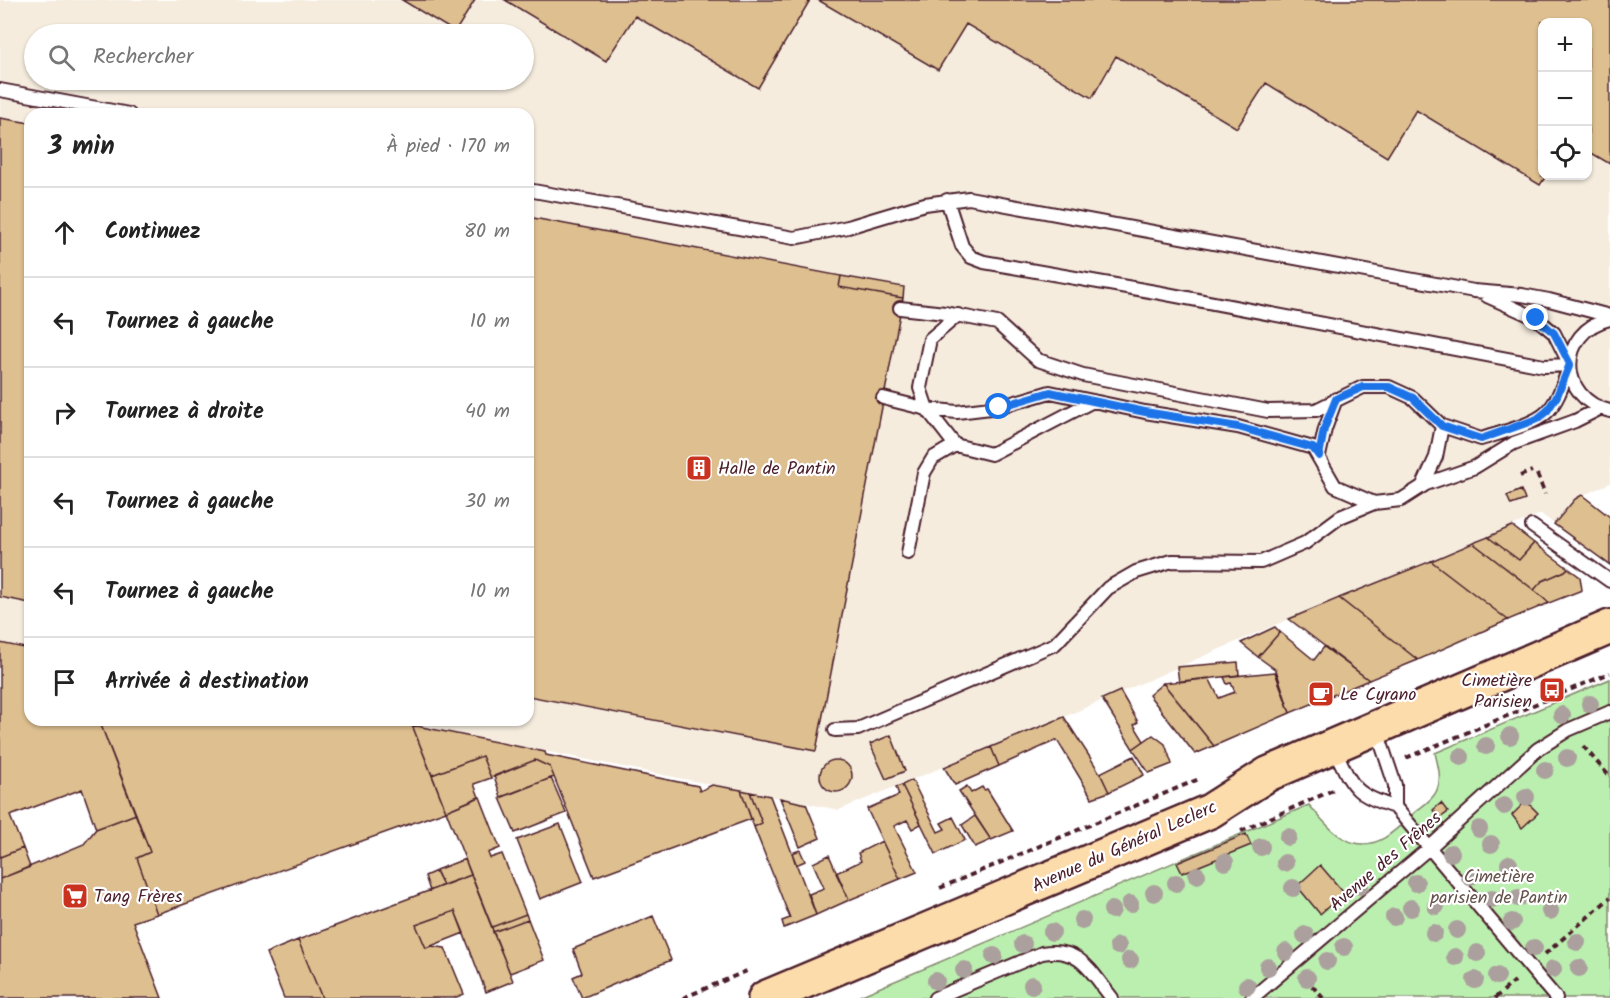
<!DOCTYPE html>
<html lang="fr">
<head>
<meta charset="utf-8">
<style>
	:root { --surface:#fff; --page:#f6f6f6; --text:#222; --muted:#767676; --line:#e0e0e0 }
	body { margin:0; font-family:Kalam,sans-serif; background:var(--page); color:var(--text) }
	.controls { position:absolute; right:18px; top:18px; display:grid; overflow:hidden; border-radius:12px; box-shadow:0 2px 4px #0004 }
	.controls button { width:54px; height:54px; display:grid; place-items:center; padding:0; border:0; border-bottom:2px solid var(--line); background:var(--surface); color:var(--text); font:30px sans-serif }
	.stop { position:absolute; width:18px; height:18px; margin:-14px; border:4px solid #1a73e8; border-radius:50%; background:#fff }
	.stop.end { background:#1a73e8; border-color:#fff; box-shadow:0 2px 6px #0008 }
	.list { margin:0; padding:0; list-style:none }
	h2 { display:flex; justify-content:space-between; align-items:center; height:78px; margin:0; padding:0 24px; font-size:26px }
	h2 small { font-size:20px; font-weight:400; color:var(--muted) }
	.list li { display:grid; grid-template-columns:39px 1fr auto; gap:18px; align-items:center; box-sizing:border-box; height:90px; padding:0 24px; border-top:2px solid var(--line) }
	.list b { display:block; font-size:22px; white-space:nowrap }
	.list em { font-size:20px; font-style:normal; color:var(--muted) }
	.icon { flex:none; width:33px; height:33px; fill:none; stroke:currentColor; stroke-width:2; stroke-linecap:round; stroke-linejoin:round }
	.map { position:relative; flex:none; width:1610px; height:998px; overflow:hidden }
	.search { position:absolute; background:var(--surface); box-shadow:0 2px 4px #0004; left:24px; top:24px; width:510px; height:66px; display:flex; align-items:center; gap:15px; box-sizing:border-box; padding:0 21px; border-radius:33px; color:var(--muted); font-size:22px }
	.panel { position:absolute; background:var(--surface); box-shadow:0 2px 4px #0004; left:24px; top:108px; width:510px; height:618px; border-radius:18px }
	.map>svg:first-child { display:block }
</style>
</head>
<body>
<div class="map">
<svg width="1610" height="998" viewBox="0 0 1610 998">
	<rect width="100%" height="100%" fill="#fff"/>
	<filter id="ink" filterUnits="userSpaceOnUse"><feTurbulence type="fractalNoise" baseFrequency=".0167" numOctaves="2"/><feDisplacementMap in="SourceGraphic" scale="12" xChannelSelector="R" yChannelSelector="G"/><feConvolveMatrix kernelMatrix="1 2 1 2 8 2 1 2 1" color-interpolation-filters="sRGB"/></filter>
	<g filter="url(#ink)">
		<path fill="#f5ecde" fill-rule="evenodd" d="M0,0H1610V483L1575,499L1554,524L1541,514L1289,619L1064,717L839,810L388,720H528V114H30V649L0,643ZM1542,22H1588V176H1542ZM34,34H524V80H34Z"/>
		<path fill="#bbefaf" stroke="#82876d" stroke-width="1.5" d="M1610,679V998H855L1309,805C1322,819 1335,838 1355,843C1379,849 1398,828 1414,813C1422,806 1433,800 1437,790C1442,777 1438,766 1435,753Z"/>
		<path fill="#ddbf90" stroke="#4a1f2b" stroke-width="1.5" d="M402,0H475L455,32Z
			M505,0H810L758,88L635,16L606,61Z
			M818,0H1610V164L1588,151V22H1542V176H1546L1540,185L1416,110L1387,157L1266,83L1237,128L1116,56L1092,98L966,24L938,70Z
			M0,118L30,123V603L0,597Z
			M528,217L841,276L839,287L903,298L816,751L528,696Z
			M841,276L904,287L903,298L839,287Z
			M1521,490L1525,500L1511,505L1507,496Z
			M1582,495L1610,517V565L1554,524L1575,499Z
			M1512,526L1534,543L1519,560L1488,537Z
			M1488,537L1519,560L1534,543L1568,568L1565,571L1542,581L1534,590L1473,543Z
			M1473,543L1534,590L1549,603L1508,620L1431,561Z
			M1431,561L1508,620L1418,660L1339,598Z
			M1568,568L1580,577L1582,590L1549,603L1534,590L1542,581L1565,571Z
			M1339,598L1418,660L1369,680L1289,619Z
			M1275,627L1280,632L1258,657L1241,643Z
			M1280,632L1314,660L1324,647L1369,680L1290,713L1276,670L1258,657Z
			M0,643L30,649V720H99L136,814L96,829L82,789L10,816L23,848L0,857Z
			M1238,662L1239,675L1179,682L1177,667Z
			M1275,672L1290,713L1214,746L1163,683L1209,678L1219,698L1235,692L1231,683L1227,684L1224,677Z
			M1163,683L1214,746L1195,754L1149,695Z
			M1120,691L1138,722L1134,725L1144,741L1133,749L1102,699Z
			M1064,717L1100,773L1109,792L1092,798L1057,740L999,766L991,747Z
			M99,720H388L412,725L446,811L157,914L137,858L150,852Z
			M412,725L545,752L546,755L698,786L700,791L712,785L741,790L751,819L594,877L550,767L535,760L491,778L482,756L432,775Z
			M891,735L905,771L886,779L870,744Z
			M1153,735L1165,744L1172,764L1149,773L1133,749Z
			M991,747L999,766L955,785L944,767Z
			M482,756L491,778L474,784L479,797L446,811L432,775Z
			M1134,756L1144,775L1109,792L1100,773Z
			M535,760L550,767L554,777L501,797L494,776Z
			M820 776a16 16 0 1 1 32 0a16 16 0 1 1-32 0Z
			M551,778L566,813L515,833L500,798Z
			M912,780L938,832L945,829L941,823L953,817L965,840L936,854L902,785Z
			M902,785L921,824L912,829L907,820L894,826L917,872L900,879L867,809L899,795L896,787Z
			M967,786L971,793L982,787L984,790L987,789L1013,831L991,840L959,791Z
			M741,790L750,792L762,823L754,827Z
			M750,792L770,796L816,915L784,928L782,921L790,918L754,827L762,823Z
			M480,797L500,848L488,853L490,858L502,854L526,914L492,927L446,811Z
			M780,798L806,804L820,838L800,847Z
			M1526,801L1538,813L1522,828L1512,815Z
			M1441,803L1448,812L1440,818L1433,810Z
			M136,814L150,852L137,858L157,914L133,922L162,998H0V879L84,844L96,829Z
			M975,816L991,840L975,847L962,825Z
			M560,824L583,882L540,899L517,840Z
			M1246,834L1251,845L1182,873L1177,863Z
			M882,841L900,879L849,900L836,873L861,861L858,853Z
			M23,848L30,867L0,879V857Z
			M800,850L805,861L796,865L792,853Z
			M829,855L849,900L816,915L809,894L824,888L813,863Z
			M465,859L471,875L443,885L436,870Z
			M1320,865L1344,893L1320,914L1297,886Z
			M436,871L443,885L430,891L425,876Z
			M471,875L513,981L486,992L455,911L416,925L426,948L431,946L445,948L464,994L454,998H322L298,940Z
			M455,911L464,933L426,948L416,925Z
			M526,914L528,919L493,932L492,927Z
			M653,916L671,960L582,998L573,977L582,973L573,949Z
			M528,919L544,960L510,973L493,932Z
			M298,940L322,998H284L266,953Z"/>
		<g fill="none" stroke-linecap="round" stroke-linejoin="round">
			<g stroke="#4a1f2b" stroke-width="16">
				<path id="service" d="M0,90L129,114
					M528,190L794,238L848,227L925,204L969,198L1474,291L1522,295L1549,300L1610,316
					M947,200L962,246L971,257L984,262L1161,293L1544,366L1570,365
					M900,308L945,313L997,323L1038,360L1083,375L1268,411L1316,410L1363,387H1389L1413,398L1442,426L1481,439C1499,433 1534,425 1547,412C1559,400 1564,380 1570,365L1554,333L1536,318L1487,296
					M958,315L930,339L920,388L927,409L957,412L999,407L1050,392L1145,412L1238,427L1313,448L1335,486L1374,503L1401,500L1426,484L1475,467L1514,443L1575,421L1599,409
					M1610,319C1557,331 1557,399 1610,411
					M883,398L927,409L955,445L991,454L1093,401
					M1319,456L1325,429L1336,399
					M1423,485L1436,457L1442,426
					M1532,526L1610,581
					M908,553L924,473L933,458L955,445
					M1376,728L1395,785V807
					M835,730L858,729L1055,644L1108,588L1136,572L1172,561L1261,562L1305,543L1340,517L1374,503
					M1333,746C1352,785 1351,794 1395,807L1556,998
					M935,998L1042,953C1081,947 1090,971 1112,998
					M1252,998L1429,848L1538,749L1568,730L1610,712"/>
			</g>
			<g stroke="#4a1f2b" stroke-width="38">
				<path id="primary" d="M765,998L1210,811L1268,774L1610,627"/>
			</g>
			<path stroke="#4a1f2b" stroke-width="4" stroke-dasharray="6 4.5" stroke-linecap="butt" d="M1537,474L1545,494
				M1520,476L1532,471
				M1583,746L1610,777
				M1406,758L1610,673
				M1241,831L1333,790
				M940,888L1199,779
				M1545,954L1610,898
				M1305,978L1323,998
				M683,998L749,970
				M1495,998L1515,981"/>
			<use href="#service" stroke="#fff" stroke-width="12"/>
			<use href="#primary" stroke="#fddcac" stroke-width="33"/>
		</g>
		<g fill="#aba09d">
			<circle cx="1590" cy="704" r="9"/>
			<circle cx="1562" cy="715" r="9"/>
			<circle cx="1510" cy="736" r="9"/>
			<circle cx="1486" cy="746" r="9"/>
			<circle cx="1461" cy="757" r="9"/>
			<circle cx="1567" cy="758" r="9"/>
			<circle cx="1545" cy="770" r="9"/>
			<circle cx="1526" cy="797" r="9"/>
			<circle cx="1504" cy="806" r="9"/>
			<circle cx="1479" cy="829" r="9"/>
			<circle cx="1288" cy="837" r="9"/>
			<circle cx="1491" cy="844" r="9"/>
			<circle cx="1261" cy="847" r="9"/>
			<circle cx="1451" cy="853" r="9"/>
			<circle cx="1225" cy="862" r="9"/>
			<circle cx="1285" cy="863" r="9"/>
			<circle cx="1509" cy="864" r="9"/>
			<circle cx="1197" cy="875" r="9"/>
			<circle cx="1470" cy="877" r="9"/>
			<circle cx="1176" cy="883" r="9"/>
			<circle cx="1416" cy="883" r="9"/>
			<circle cx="1360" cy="886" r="9"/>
			<circle cx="1293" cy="888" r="9"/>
			<circle cx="1154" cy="893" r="9"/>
			<circle cx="1518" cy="898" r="9"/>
			<circle cx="1492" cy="899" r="9"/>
			<circle cx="1130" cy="904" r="9"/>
			<circle cx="1436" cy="906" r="9"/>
			<circle cx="1411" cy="908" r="9"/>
			<circle cx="1112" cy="910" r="9"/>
			<circle cx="1550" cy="911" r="9"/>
			<circle cx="1394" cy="917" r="9"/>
			<circle cx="1082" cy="920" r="9"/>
			<circle cx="1512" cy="922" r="9"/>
			<circle cx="1457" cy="930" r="9"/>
			<circle cx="1052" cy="932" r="9"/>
			<circle cx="1434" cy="933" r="9"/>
			<circle cx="1305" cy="935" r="9"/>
			<circle cx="1577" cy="942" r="9"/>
			<circle cx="1023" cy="944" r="9"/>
			<circle cx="1118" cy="946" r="9"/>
			<circle cx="1344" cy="947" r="9"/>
			<circle cx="1534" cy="948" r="9"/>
			<circle cx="1286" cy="952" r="9"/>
			<circle cx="1477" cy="953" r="9"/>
			<circle cx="994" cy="956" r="9"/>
			<circle cx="1455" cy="957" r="9"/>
			<circle cx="1130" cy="960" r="9"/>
			<circle cx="1327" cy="961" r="9"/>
			<circle cx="1268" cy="967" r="9"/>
			<circle cx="1579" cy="968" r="9"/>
			<circle cx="1553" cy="969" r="9"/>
			<circle cx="964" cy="970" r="9"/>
			<circle cx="1497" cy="976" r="9"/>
			<circle cx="1307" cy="978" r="9"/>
			<circle cx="1475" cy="980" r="9"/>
			<circle cx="936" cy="981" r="9"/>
			<circle cx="1032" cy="985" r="9"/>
			<circle cx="1247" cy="986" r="9"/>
		</g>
	</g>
	<g fill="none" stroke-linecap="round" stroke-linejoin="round" filter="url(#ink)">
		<path stroke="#1a73e8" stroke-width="8" d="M999,407L1050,392L1145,412L1238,427L1313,448L1319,456L1324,429L1336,399L1363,387H1389L1413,398L1442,426L1481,439L1537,419L1547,411L1557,396L1570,364L1554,333L1536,318"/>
	</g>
	<defs>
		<g id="building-square" transform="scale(1.35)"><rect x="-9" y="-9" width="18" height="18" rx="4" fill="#c8321e" stroke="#fff"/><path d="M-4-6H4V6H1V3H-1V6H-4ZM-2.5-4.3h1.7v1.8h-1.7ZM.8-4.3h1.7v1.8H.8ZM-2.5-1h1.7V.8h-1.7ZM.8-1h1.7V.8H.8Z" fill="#fff"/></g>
		<g id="bus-square" transform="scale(1.35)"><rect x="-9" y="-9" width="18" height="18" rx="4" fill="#c8321e" stroke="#fff"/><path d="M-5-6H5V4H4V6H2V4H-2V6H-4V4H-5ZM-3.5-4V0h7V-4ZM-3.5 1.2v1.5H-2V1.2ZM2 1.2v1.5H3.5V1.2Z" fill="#fff"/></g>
		<g id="cafe-square" transform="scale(1.35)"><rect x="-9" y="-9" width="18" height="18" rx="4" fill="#c8321e" stroke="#fff"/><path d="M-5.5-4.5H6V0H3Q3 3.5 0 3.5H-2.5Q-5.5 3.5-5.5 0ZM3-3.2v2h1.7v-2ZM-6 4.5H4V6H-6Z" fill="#fff"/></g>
		<g id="supermarket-square" transform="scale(1.35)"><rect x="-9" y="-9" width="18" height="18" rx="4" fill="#c8321e" stroke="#fff"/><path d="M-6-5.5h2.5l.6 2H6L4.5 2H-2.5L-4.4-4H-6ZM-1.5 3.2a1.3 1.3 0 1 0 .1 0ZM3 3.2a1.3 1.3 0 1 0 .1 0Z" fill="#fff"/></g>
	</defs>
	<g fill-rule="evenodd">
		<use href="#building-square" x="699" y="468"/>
		<use href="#bus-square" x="1552" y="690"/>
		<use href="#cafe-square" x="1321" y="694"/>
		<use href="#supermarket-square" x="75" y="896"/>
	</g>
	<g text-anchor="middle" stroke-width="4.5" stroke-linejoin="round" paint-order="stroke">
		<g font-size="18" fill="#4a1f2b" stroke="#fff" text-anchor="start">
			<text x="718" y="474">Halle de Pantin</text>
			<text x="1532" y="686" text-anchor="end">Cimetière<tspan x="1532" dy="21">Parisien</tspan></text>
			<text x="1340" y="700">Le Cyrano</text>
			<text x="94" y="902">Tang Frères</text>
		</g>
		<g font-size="18" fill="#4a1f2b" stroke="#fff">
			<text transform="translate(1124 846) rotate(-24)" y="6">Avenue du Général Leclerc</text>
			<text transform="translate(1385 861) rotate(-41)" y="6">Avenue des Frênes</text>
		</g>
		<g font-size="18" fill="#66534c" stroke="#fff">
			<text x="1499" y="882">Cimetière<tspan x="1499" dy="21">parisien de Pantin</tspan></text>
		</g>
	</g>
</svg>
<div class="controls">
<button>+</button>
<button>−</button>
<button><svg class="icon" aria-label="locate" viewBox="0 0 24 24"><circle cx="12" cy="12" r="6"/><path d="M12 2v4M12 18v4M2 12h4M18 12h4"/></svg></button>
</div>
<div class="stop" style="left:999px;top:407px"></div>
<div class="stop end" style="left:1536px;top:318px"></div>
<div class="search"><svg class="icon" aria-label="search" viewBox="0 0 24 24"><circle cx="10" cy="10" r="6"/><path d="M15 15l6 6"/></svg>Rechercher</div>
<section class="panel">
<h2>3 min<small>À pied · 170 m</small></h2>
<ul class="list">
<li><svg class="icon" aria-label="ahead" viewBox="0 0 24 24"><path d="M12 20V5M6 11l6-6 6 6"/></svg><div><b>Continuez</b></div><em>80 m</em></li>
<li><svg class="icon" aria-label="left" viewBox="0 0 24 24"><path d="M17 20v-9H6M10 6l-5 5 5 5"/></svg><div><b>Tournez à gauche</b></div><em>10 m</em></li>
<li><svg class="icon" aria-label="right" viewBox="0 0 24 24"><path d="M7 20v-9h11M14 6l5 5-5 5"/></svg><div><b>Tournez à droite</b></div><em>40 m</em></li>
<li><svg class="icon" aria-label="left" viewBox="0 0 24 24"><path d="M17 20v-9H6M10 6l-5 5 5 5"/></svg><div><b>Tournez à gauche</b></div><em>30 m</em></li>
<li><svg class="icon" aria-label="left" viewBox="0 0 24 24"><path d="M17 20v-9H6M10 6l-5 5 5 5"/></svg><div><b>Tournez à gauche</b></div><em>10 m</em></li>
<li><svg class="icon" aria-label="arrive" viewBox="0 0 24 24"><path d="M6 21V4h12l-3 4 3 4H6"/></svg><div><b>Arrivée à destination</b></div></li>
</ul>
</section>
</div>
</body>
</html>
